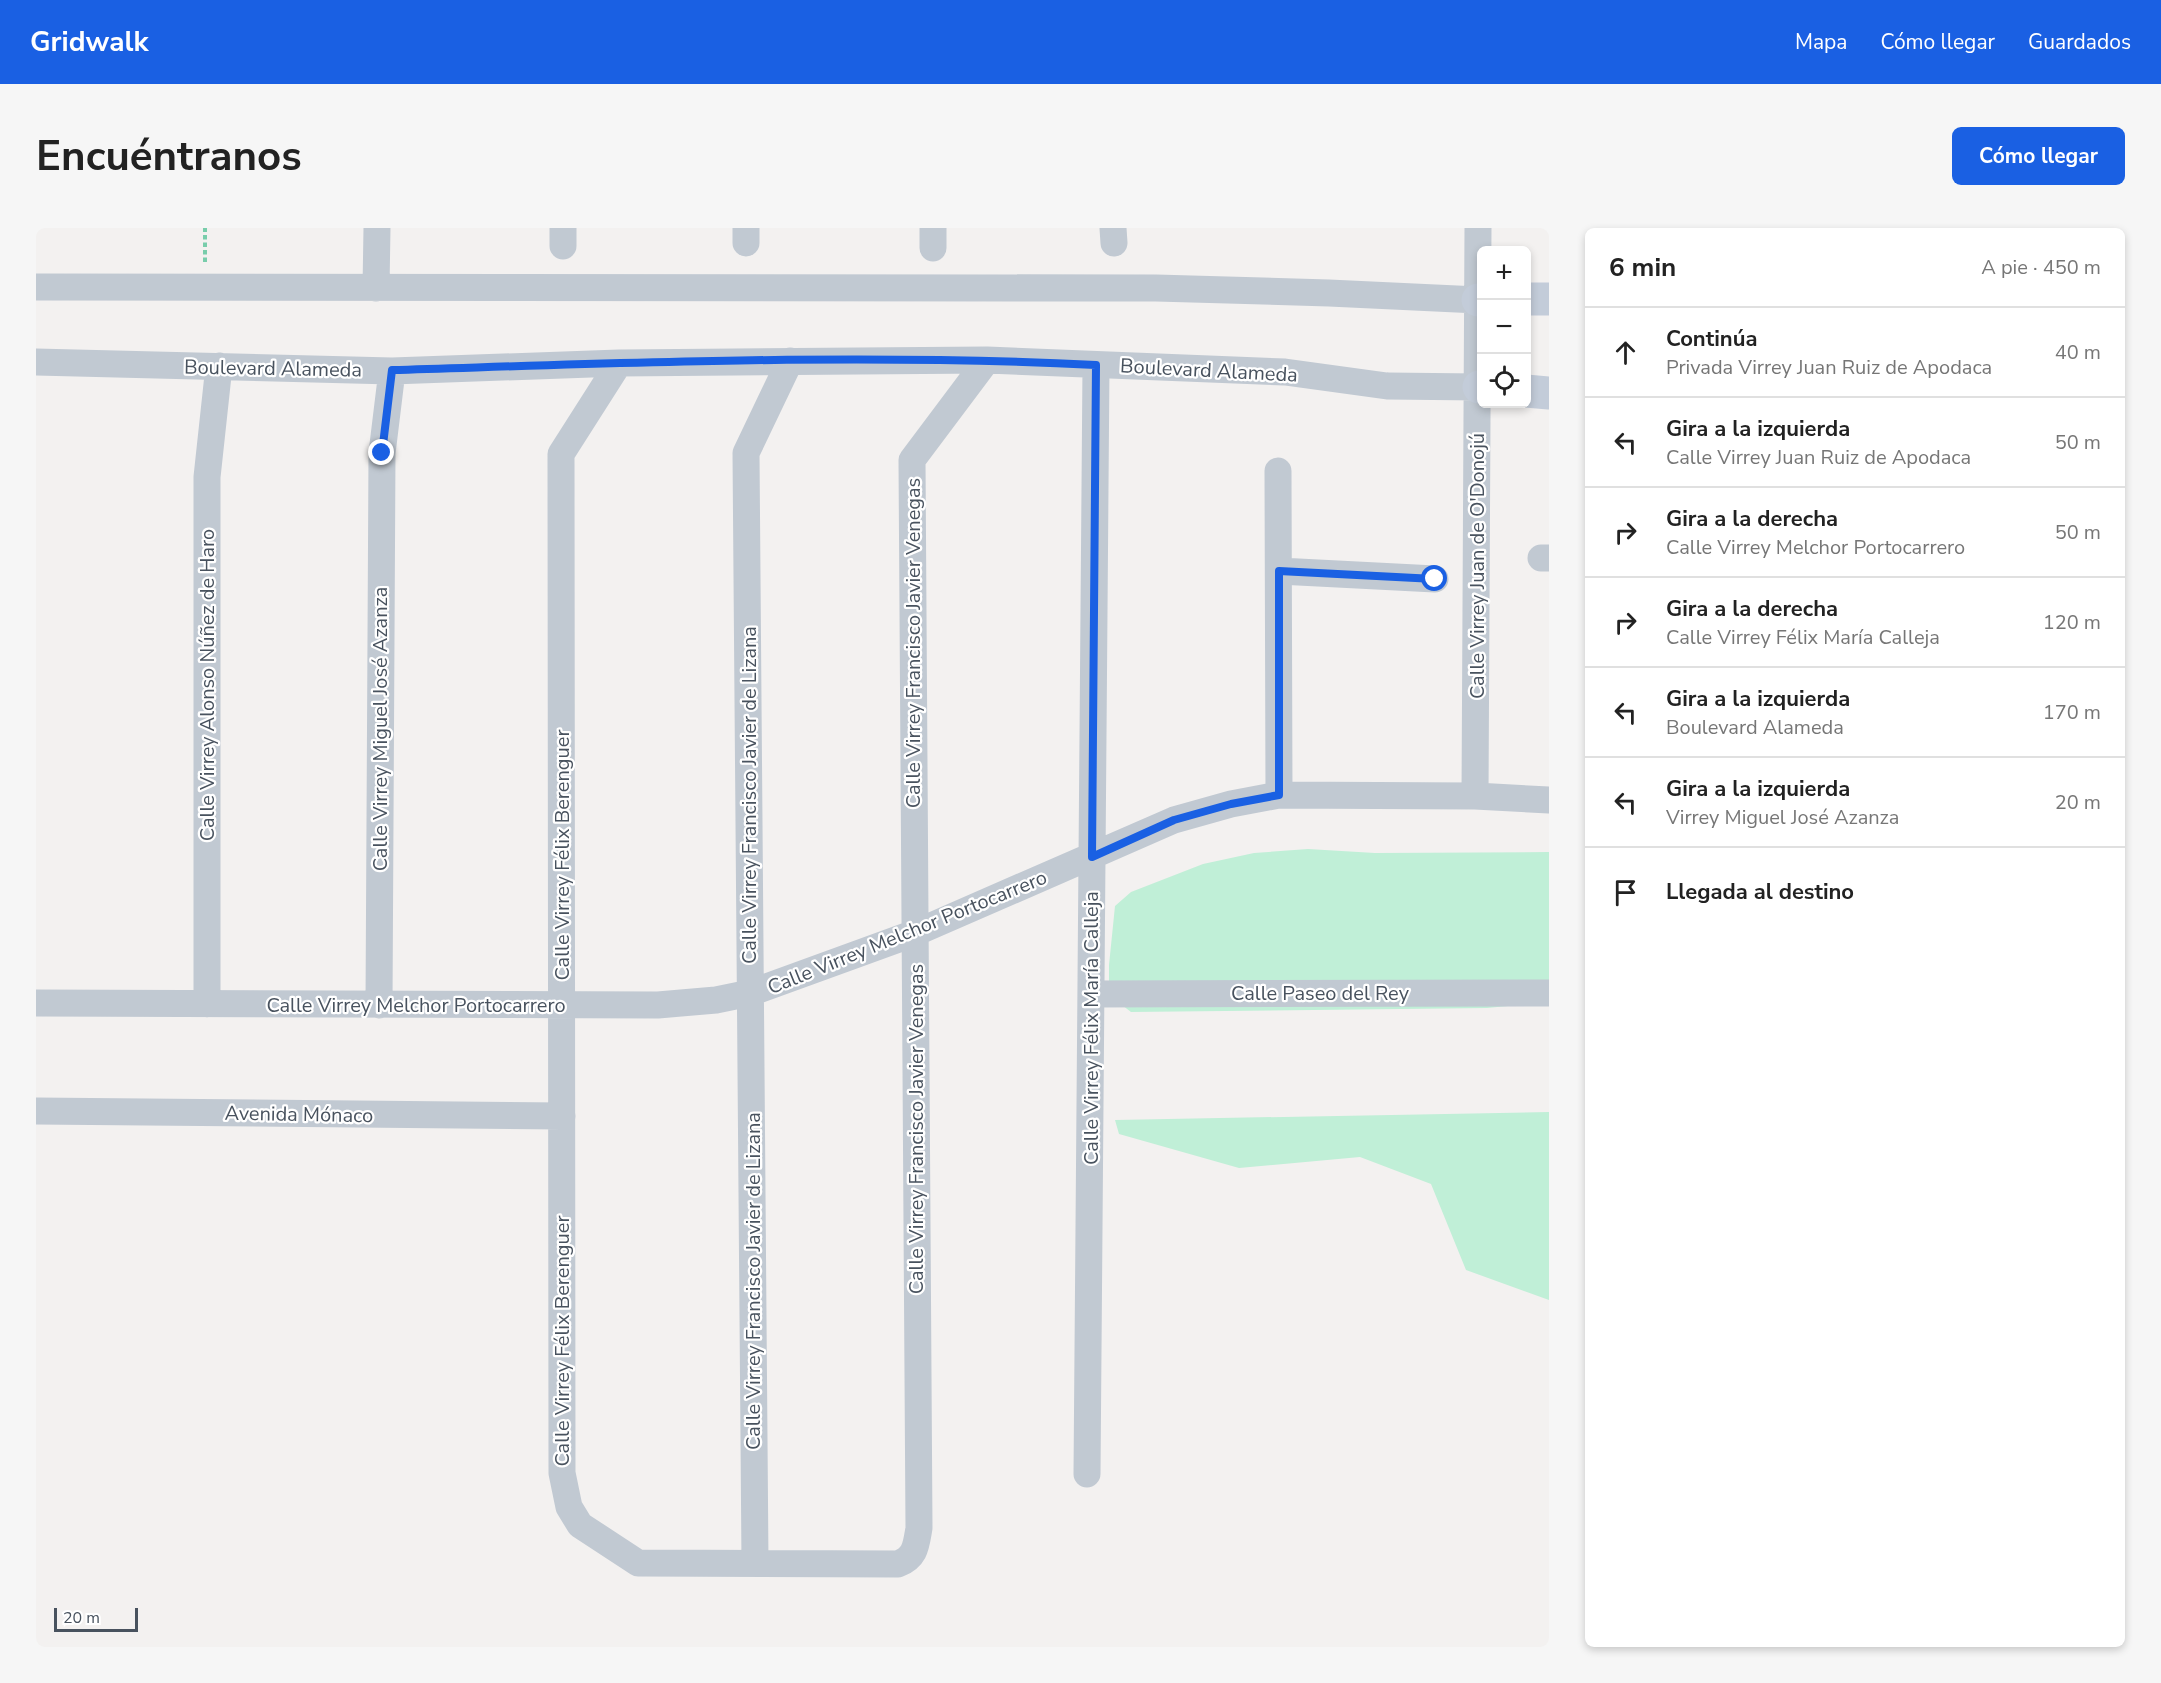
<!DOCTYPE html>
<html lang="es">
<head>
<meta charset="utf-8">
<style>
	:root { --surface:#fff; --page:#f6f6f6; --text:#222; --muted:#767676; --line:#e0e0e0; --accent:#1a60e3 }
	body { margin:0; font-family:"Nunito Sans",sans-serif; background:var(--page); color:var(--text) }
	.controls { position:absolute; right:18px; top:18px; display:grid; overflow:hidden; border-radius:9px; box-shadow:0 3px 9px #0003 }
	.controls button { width:54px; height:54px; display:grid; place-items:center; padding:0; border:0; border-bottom:2px solid var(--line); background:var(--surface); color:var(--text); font:30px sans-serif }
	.scale { position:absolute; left:18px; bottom:15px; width:84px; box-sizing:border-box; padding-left:6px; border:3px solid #48525e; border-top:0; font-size:16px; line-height:21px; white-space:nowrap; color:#48525e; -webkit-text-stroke:4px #fff; paint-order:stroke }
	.stop { position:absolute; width:18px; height:18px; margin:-14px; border:4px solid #1a60e3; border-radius:50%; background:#fff }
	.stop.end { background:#1a60e3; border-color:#fff; box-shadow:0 2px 6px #0008 }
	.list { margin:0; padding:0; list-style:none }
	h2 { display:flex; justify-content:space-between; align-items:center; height:78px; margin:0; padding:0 24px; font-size:26px }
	h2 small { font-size:20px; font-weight:400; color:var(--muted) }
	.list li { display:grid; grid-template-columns:39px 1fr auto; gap:18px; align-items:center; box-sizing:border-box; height:90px; padding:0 24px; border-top:2px solid var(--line) }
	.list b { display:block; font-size:22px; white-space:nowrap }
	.list p { margin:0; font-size:20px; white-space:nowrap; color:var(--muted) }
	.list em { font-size:20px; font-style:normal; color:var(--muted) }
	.icon { flex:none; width:33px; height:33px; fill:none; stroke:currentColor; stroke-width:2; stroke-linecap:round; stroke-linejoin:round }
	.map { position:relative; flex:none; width:1513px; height:1419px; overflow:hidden; border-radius:9px }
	header { display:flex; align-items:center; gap:36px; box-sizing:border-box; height:84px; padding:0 30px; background:var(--accent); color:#fff }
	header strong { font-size:28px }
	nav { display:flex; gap:33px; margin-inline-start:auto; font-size:21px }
	.intro { display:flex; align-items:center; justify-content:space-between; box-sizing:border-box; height:144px; padding:0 36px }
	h1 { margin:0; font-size:42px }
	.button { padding:15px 27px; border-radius:9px; background:var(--accent); color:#fff; font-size:21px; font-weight:700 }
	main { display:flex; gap:36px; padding:0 36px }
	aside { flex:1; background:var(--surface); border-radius:9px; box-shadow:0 3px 9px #0003 }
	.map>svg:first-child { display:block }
</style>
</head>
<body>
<header>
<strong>Gridwalk</strong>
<nav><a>Mapa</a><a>Cómo llegar</a><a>Guardados</a></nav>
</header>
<div class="intro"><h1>Encuéntranos</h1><a class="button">Cómo llegar</a></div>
<main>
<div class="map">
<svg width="1513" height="1419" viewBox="0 0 1513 1419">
	<rect width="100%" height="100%" fill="#f3f1f0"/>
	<path fill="#c0efd7" d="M1272,621L1339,625L1513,624V774L1451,780L1095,784L1073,767V737L1079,678L1095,664L1167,636L1218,625Z
		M1513,884V1072L1430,1042L1395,956L1324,929L1203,940L1083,906L1079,892Z"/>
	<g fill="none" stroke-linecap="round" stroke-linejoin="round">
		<path stroke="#78cdab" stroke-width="4" stroke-dasharray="4.5 3" stroke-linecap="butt" d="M169,34V0"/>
		<path stroke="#c1c9d2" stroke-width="27" d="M897,0V20
			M1077,0L1078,15
			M710,15V0
			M527,18V0
			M0,59L1120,60L1293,65L1442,72
			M340,60L341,0
			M0,134L356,143L583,135L951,132L1249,144L1351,158L1443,159
			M583,135L525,226L526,1245L533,1279L544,1297L602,1335L862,1336C880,1329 880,1317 883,1300L876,232L951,132
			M1242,243L1243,567
			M1505,330H1513
			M1243,343L1399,351
			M1439,568L1442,0
			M1055,766L1513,765
			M0,775L622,777L680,772L714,765L879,705L1138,592L1195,576L1243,567L1439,568L1513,572
			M171,776V249L183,138
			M343,777L346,225L356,143
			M0,883L526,888
			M1051,1246L1060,137
			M719,1335L710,225L754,133"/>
		<path stroke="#c3ccd9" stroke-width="33" d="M1490,71H1513
			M1442,72H1446
			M1443,159H1446
			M1490,163L1513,165"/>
	</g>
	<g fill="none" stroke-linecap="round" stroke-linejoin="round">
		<path stroke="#1a60e3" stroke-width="8" d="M346,225L356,142C591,135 826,125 1060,137L1056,629L1138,592L1195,576L1243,567V343L1399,351"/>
	</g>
	<g text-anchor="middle" stroke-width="4.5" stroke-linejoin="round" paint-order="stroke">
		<g font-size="20" fill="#48525e" stroke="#fff">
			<text transform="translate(237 140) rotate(1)" y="7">Boulevard Alameda</text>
			<text transform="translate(1173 142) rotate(3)" y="7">Boulevard Alameda</text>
			<text transform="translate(1441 338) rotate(-90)" y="7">Calle Virrey Juan de O'Donojú</text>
			<text transform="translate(877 415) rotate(-90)" y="7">Calle Virrey Francisco Javier Venegas</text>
			<text transform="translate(171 457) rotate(-90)" y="7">Calle Virrey Alonso Núñez de Haro</text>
			<text transform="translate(344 501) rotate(-90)" y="7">Calle Virrey Miguel José Azanza</text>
			<text transform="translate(713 567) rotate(-90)" y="7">Calle Virrey Francisco Javier de Lizana</text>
			<text transform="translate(526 627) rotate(-90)" y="7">Calle Virrey Félix Berenguer</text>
			<text transform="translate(871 704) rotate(-22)" y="7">Calle Virrey Melchor Portocarrero</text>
			<text x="1284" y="772">Calle Paseo del Rey</text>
			<text x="380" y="784">Calle Virrey Melchor Portocarrero</text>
			<text transform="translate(1055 800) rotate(-90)" y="7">Calle Virrey Félix María Calleja</text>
			<text transform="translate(263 886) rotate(1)" y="7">Avenida Mónaco</text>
			<text transform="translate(880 901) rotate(-90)" y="7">Calle Virrey Francisco Javier Venegas</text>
			<text transform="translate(717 1053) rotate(-90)" y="7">Calle Virrey Francisco Javier de Lizana</text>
			<text transform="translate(526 1113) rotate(-90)" y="7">Calle Virrey Félix Berenguer</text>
		</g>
	</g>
</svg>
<div class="controls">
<button>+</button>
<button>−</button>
<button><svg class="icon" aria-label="locate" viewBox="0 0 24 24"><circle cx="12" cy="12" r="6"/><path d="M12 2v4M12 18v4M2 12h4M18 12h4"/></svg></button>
</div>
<div class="scale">20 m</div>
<div class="stop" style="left:1399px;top:351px"></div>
<div class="stop end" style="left:346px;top:225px"></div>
</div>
<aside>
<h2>6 min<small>A pie · 450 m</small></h2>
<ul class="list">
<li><svg class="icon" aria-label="ahead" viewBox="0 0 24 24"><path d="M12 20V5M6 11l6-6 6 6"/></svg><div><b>Continúa</b><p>Privada Virrey Juan Ruiz de Apodaca</p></div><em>40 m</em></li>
<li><svg class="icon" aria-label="left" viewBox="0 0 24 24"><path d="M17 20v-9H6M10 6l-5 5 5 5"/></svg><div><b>Gira a la izquierda</b><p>Calle Virrey Juan Ruiz de Apodaca</p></div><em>50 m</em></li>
<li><svg class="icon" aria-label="right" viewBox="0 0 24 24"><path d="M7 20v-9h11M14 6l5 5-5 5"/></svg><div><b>Gira a la derecha</b><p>Calle Virrey Melchor Portocarrero</p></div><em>50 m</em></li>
<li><svg class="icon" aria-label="right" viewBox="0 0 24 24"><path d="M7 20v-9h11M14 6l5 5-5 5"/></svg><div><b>Gira a la derecha</b><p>Calle Virrey Félix María Calleja</p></div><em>120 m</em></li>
<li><svg class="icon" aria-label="left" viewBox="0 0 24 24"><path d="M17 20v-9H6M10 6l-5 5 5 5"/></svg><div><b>Gira a la izquierda</b><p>Boulevard Alameda</p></div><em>170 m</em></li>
<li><svg class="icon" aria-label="left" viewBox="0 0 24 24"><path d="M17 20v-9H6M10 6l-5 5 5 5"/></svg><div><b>Gira a la izquierda</b><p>Virrey Miguel José Azanza</p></div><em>20 m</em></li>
<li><svg class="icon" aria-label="arrive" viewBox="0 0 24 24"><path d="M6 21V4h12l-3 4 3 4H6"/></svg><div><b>Llegada al destino</b></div></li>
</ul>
</aside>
</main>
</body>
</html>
